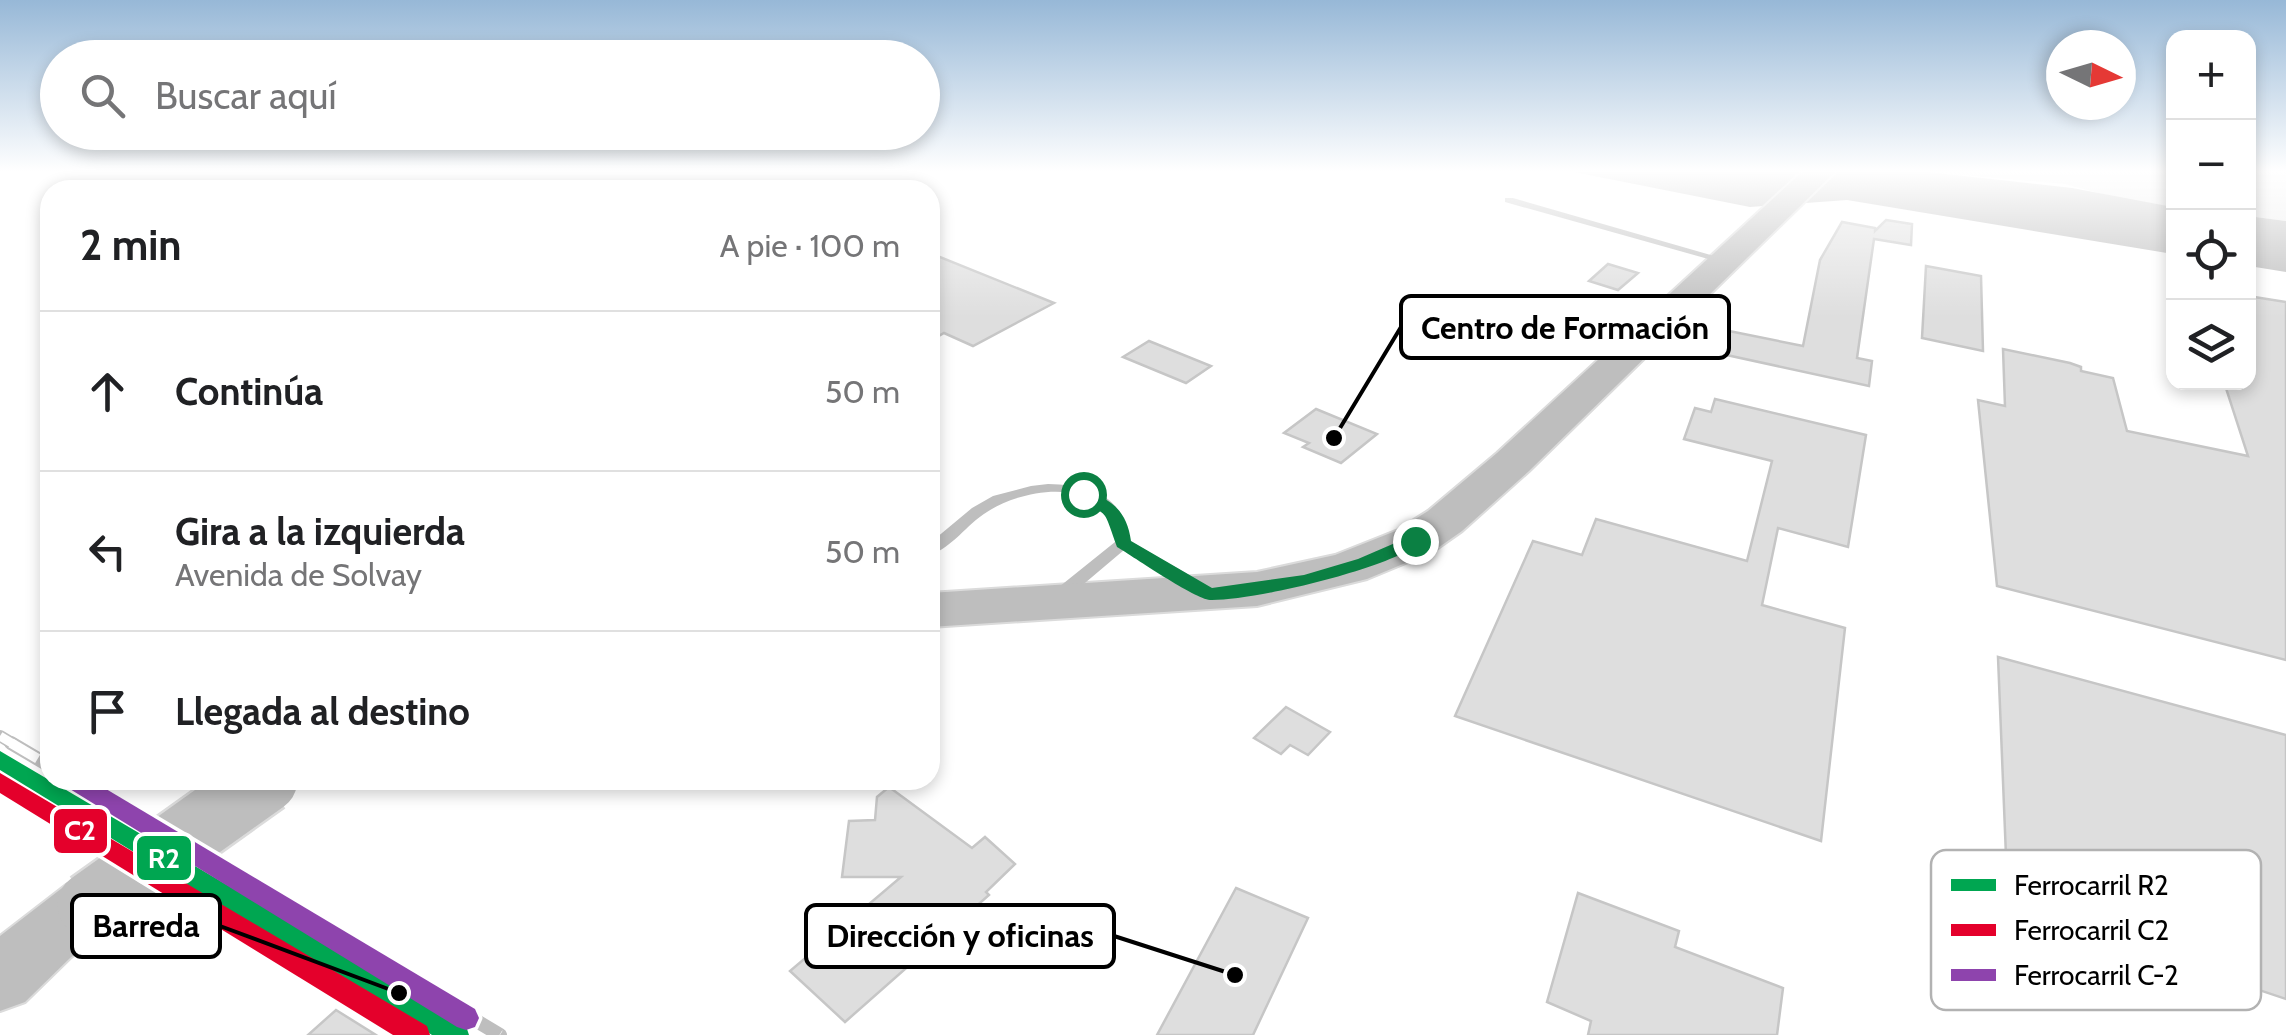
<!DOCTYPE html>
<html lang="es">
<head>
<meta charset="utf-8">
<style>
	:root { --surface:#fff; --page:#f2f2f2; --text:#202124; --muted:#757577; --line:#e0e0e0 }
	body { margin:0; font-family:Cabin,sans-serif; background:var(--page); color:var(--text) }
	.controls { position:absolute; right:30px; top:30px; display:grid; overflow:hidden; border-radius:20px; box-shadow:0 5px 15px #0003 }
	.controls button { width:90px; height:90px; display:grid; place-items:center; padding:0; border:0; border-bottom:2px solid var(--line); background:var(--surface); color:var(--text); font:50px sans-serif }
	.compass { position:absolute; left:2046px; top:30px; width:90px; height:90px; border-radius:50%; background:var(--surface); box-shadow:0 5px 15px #0003; rotate:95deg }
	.stop { position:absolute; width:30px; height:30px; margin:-22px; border:8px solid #0b8043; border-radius:50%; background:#fff }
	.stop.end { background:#0b8043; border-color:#fff; box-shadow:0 2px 10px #0008 }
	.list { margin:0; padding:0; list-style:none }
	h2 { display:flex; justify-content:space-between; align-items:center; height:130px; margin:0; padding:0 40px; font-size:42px }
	h2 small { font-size:32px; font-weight:400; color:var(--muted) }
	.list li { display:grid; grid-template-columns:65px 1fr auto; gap:30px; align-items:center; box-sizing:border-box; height:160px; padding:0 40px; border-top:2px solid var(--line) }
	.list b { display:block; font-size:38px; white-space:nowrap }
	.list p { margin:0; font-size:32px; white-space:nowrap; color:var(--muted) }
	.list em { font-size:32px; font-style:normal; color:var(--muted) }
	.icon { flex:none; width:55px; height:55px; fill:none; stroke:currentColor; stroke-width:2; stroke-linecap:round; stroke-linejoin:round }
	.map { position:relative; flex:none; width:2286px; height:1035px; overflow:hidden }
	.search { position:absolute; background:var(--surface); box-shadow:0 5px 15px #0003; left:40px; top:40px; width:900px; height:110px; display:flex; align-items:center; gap:25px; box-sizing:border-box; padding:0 35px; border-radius:55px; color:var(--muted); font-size:38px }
	.panel { position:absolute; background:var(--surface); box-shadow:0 5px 15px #0003; left:40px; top:180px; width:900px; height:610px; border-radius:30px }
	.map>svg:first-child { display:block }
</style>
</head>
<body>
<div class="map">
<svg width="2286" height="1035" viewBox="0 0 2286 1035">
	<rect width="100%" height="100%" fill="#fff"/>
	<path fill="#ebebeb" d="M1928,172H2173V207L2139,204L2065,184Z
		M2249,172H2286V221L2249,216Z"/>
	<path fill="#bdbdbd" d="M1574,172H1928L2072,188L2173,207V254L1847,200L1750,207Z
		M2248,216L2286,221V272L2249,266Z"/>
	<path fill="#dedede" stroke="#c6c6c6" stroke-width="2.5" d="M1886,220L1912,224L1911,245L1874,239L1857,358L1872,361L1869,386L1722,354L1729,331L1803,346L1820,260L1842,222L1875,228V231Z
		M930,253L1054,303L973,346L944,333L930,341Z
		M1608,264L1638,273L1618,290L1589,281Z
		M1926,266L1981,276L1983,351L1922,338Z
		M2248,296L2286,302V660L1997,586L1978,400L2005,406L2003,349L2070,363L2081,367V371L2113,378L2127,431L2248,456L2224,382H2248Z
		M1149,341L1211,366L1186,383L1123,357Z
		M1715,399L1866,435L1848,547L1778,528L1762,605L1845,628L1821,841L1455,716L1533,541L1582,555L1596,519L1747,561L1772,461L1684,439L1695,408L1711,412Z
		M1316,409L1377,434L1341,463L1303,447L1309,443L1284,433Z
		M1998,657L2286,735V999L2008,906Z
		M1286,707L1330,732L1308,755L1290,745L1281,754L1254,738Z
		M889,787L972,848L985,837L1015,864L986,892L989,895L845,1022L790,971L901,877H842L849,821L875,820L877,797Z
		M1236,888L1308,918L1253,1035H1157Z
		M1578,893L1679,931L1675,947L1783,988L1777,1035H1588L1591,1021L1547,1002Z
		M336,1010L376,1035H308Z"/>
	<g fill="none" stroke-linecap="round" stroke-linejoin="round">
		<g stroke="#dbdbdb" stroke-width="4">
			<path id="primary" d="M1802,172H1835L1529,471L1462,531L1432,552L1367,579L1257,606L930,627V593L1257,572L1335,555L1398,530L1428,511L1497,453Z
				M90,877L114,885L123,905L114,925L70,958L25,1002L0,1011V936L66,885Z"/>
		</g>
		<path fill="#bebebe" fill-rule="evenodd" d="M1505,198H1513L1728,260L1719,262L1505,202Z
			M1048,484C1091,485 1122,494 1130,541L1203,583L1205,587L1203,591H1191L1124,550L1066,599H1054L1052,595L1054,591L1115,542C1114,532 1113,519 1106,511C1078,479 1017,492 987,512C966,525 953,547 930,555V543L972,508L993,496L1031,486Z"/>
		<use href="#primary" fill="#bebebe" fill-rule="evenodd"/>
		<g stroke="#bebebe" stroke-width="12">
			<path id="rail-far1" d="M0,736L15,745"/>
		</g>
		<g stroke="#bebebe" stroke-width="14">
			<path id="rail" d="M11,743L50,766
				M74,780L500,1035"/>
		</g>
		<use href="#rail-far1" stroke="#fff" stroke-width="9" stroke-dasharray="25" stroke-linecap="butt"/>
		<use href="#rail" stroke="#fff" stroke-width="10" stroke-dasharray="31" stroke-linecap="butt"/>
		<g stroke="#dbdbdb" stroke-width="70" stroke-linecap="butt">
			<path id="primary-bridge" d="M90,905L265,780"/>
		</g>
		<use href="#primary-bridge" stroke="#bebebe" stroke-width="65"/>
		<g stroke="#fff" stroke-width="7">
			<path id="rail-1" d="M0,751L466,1026L469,1035H432L0,770Z"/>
		</g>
		<g stroke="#fff" stroke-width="7">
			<path id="rail-2" d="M0,773L427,1026L430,1035H393L0,793Z"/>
		</g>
		<g stroke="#fff" stroke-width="7">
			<path id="rail-3" d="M62,780H91L475,1009L479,1018L475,1027L466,1030L457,1027L65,786Z"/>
		</g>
		<use href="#rail-1" fill="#00a651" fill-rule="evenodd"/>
		<use href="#rail-2" fill="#e4002b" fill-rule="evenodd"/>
		<use href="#rail-3" fill="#8e44ad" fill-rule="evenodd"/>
	</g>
	<linearGradient id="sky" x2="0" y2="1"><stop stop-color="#97b8d7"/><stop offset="0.54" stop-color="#fff"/><stop offset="1" stop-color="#fff" stop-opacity="0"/></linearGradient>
	<rect width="2286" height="317" fill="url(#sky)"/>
	<path fill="#0b8043" d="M1083,490C1111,498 1127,511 1131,541L1212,588L1304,575L1358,559L1409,537L1423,541C1393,568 1253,601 1210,600C1195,599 1134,557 1117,547C1101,501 1110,522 1075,494Z"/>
	<rect x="1931" y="850" width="330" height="160" rx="15" fill="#fff" stroke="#b2b2b2" stroke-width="2.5"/>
	<rect x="1951" y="879" width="45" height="12" fill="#00a651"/>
	<rect x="1951" y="924" width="45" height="12" fill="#e4002b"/>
	<rect x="1951" y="969" width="45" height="12" fill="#8e44ad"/>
	<g font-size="28" fill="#000">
		<text x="2014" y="895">Ferrocarril R2</text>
		<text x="2014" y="940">Ferrocarril C2</text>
		<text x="2014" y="985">Ferrocarril C-2</text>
	</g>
	<path fill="none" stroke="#000" stroke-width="4" d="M1334 438L1401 327M399 993L220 926M1235 975L1114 936"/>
	<g fill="#000" stroke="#fff" stroke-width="4">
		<circle cx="1334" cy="438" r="10"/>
		<circle cx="399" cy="993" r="10"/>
		<circle cx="1235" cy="975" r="10"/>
	</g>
	<g fill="#fff" stroke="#000" stroke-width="4">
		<rect x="1401" y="296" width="328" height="62" rx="10"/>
		<rect x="72" y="895" width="148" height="62" rx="10"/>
		<rect x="806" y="905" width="308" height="62" rx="10"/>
	</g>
	<g font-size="32" text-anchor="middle" font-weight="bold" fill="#000">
		<text x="1565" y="339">Centro de Formación</text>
		<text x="146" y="937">Barreda</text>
		<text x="960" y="947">Dirección y oficinas</text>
	</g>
	<g stroke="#fff" stroke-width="4">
		<rect x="52" y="807" width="57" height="48" rx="10" fill="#e4002b"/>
		<rect x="135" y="834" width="58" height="48" rx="10" fill="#00a651"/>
	</g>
	<g font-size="28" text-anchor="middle" font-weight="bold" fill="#fff">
		<text x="80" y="840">C2</text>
		<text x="164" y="868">R2</text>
	</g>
</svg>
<div class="controls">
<button>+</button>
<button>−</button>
<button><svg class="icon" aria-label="locate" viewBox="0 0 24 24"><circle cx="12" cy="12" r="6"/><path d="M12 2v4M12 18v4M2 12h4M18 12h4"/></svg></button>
<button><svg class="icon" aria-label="layers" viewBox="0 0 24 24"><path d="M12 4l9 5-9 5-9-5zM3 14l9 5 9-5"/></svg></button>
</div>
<svg class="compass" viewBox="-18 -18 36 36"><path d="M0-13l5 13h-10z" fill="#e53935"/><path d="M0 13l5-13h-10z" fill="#757577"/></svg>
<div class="stop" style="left:1083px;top:494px"></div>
<div class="stop end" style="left:1415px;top:541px"></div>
<div class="search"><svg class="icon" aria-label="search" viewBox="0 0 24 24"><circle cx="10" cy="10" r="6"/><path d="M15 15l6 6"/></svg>Buscar aquí</div>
<section class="panel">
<h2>2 min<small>A pie · 100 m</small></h2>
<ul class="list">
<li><svg class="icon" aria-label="ahead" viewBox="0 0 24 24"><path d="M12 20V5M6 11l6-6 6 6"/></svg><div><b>Continúa</b></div><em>50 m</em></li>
<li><svg class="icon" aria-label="left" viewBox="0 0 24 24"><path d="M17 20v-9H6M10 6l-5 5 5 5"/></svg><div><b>Gira a la izquierda</b><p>Avenida de Solvay</p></div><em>50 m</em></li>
<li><svg class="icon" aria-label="arrive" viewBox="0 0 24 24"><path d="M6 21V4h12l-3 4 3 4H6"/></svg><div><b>Llegada al destino</b></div></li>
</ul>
</section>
</div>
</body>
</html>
